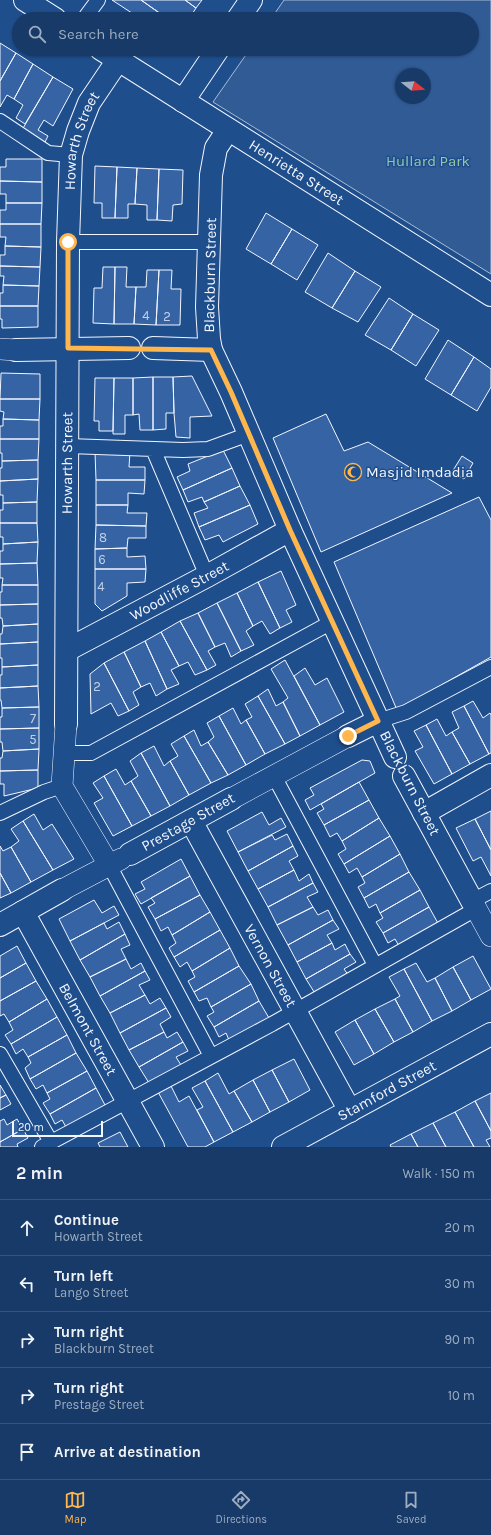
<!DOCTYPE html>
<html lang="en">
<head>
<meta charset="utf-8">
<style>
	:root { --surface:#173a69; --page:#20416f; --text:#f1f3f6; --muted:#9eadc0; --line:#36547d; --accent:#ffb74d }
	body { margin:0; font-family:Karla,sans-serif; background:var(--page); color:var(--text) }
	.compass { position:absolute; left:395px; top:68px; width:36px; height:36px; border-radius:50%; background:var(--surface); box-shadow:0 1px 3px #0004; rotate:107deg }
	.scale { position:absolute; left:12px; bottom:10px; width:91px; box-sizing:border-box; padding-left:4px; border:2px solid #f2f6ff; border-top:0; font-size:11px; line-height:14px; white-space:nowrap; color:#f2f6ff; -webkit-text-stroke:3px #1f4e8c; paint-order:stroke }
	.stop { position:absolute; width:12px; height:12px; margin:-9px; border:3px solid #ffb74d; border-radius:50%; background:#fff }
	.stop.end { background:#ffb74d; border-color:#fff; box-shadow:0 1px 4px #0008 }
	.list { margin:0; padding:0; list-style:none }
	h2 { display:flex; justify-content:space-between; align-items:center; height:52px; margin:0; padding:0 16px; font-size:17px }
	h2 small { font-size:13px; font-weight:400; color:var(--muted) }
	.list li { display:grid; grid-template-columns:26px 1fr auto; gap:12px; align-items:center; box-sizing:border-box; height:56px; padding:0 16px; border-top:1px solid var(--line) }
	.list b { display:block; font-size:15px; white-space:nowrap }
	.list p { margin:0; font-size:13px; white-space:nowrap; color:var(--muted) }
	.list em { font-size:13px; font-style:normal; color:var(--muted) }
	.icon { flex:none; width:22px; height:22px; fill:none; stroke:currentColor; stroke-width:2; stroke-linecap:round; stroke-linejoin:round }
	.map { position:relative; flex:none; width:491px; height:1147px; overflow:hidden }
	.search { position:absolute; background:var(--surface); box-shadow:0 1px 3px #0004; left:12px; right:12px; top:12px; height:44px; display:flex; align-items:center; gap:10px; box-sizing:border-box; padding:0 14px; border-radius:22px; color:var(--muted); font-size:15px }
	.sheet { height:332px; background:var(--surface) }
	nav { display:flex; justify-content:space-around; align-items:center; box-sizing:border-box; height:56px; border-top:1px solid var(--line); background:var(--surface); font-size:11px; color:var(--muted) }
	nav a { display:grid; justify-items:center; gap:2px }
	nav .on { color:var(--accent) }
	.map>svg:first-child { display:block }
</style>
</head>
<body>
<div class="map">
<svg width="491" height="1147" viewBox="0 0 491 1147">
	<rect width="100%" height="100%" fill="#1f4e8c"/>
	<path fill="#305b95" stroke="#a8bbd7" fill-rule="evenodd" d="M284,0H491V274L213,102L250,49H472V19H271ZM401,74H425V98H401Z"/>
	<path fill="#3563a3" stroke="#f2f6ff" d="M112,0H141L168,19H141Z
		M141,0H185L196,8L189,19H168Z
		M185,0H202L196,8Z
		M0,43L16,53L0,81Z
		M16,53L33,64L14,99L7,95L0,107V81Z
		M33,64L53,77L25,124L16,118L23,105L14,99Z
		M53,77L73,89L53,126L44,120L38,130L48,136L44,144L22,130Z
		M6,159H42V182L0,181V167H6Z
		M95,166L117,167L115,218H102V203H94Z
		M117,167L137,168L135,204H128V218H115Z
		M137,168L159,169L157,220H147V205L135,204Z
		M159,169L183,170L182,204L173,205L172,221L157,220Z
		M0,181L42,182V203H6V194H0Z
		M6,203H42L41,224H0V210H6Z
		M266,213L292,229L271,264L246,249Z
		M0,224H41V247L5,246L6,237H0Z
		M292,229L318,245L297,280L271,264Z
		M5,246L41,247L40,267L0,266V255H5Z
		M328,253L355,271L332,308L305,292Z
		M0,266L40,267L39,286L3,285L4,276H0Z
		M103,267H115L114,324L93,323L94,288H102Z
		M115,267H127L126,287H136L134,324H114Z
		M147,270H159L156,325L134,324L136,287H146Z
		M159,270H172L171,289H181L180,325H156Z
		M355,271L381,287L358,322L332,308Z
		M3,285L39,286L38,306H0V293H3Z
		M389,298L413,314L391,350L365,335Z
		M0,306H38V327L2,328V319H0Z
		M413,314L439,330L416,366L391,350Z
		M448,340L474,357L451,395L425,379Z
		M474,357L491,369V387L477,411L451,395Z
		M1,373L40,374V399H0Z
		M192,376L212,416L190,417V438L176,437L174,413L173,377Z
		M153,377V430H140L139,414L133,415V378Z
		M153,377H173L174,413H166V429L153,430Z
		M95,378H114L113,431H99V421H94Z
		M114,378H133V415H125V434H113V431Z
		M0,399H40L39,420L3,419L4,412L0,411Z
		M326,414L344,451L368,442L452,493L321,552L273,438Z
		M3,419L39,420V439H0V426H3Z
		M0,439H39L38,460L2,461V453H0Z
		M223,450L232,468L183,490L177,477L190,471L188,464Z
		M95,452H130L129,467H145V480H96Z
		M462,456L473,463L464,479L452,472Z
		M38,460V479L0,481V468H2V461Z
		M232,468L240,486L204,502L202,497L188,502L183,490Z
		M38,479L37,502L3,503V495H0V481Z
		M96,480H145L144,494L128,493V505H96Z
		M240,486L250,505L199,527L194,513L208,508L204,502Z
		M479,497L491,520V657L397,710L334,562Z
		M37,502V523H0V510H3V503Z
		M96,505H128L127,513H147L146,526L96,525Z
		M250,505L258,524L223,542L219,535L205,540L199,527Z
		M0,523H37L38,542L3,544V537H0Z
		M96,525L146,526V538H128L127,548L95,549Z
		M38,542L37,563L0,564V551H3V544Z
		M127,548V557L145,556L146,569H95V549Z
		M37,563L38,585H2L3,578H0V564Z
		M95,569H146L145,582L127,583V596L102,611L95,604Z
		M281,571L296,605L286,610L292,622L280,628L258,582Z
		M258,582L280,628L270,634L262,621L253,626L237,593Z
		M2,585H38V604L0,605V592H2Z
		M237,593L253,626L246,631L254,645L241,651L217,603Z
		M217,603L241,651L231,657L225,643L215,647L198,613Z
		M38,604V624L3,626L2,618H0V605Z
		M198,613L215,647L208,651L216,665L207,670L180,621Z
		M180,621L207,670L195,675L188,662L179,666L161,632Z
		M38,624V642L0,644V634H2L3,626Z
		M161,632L179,666L171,670L179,684L167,689L145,641Z
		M145,641L167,689L156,696L150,683L141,687L124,652Z
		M38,642V665L2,667V658H0V644Z
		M124,652L141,687L133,692L139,705L129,711L104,663Z
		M285,660L320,725L300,736L283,702L288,698L271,669Z
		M104,663L129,711L118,716L111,703L91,714L90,674Z
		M38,665V686L0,688V675H2V667Z
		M305,668L315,685L327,678L344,712L320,725L294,676Z
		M38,686L39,707L2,708L1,700H0V688Z
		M268,689L276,706L283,702L300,736L285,744L258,696Z
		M258,696L285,744L265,754L246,720L252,717L245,704Z
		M473,701L483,718L490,713L491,715V753L489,754L464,706Z
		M464,706L489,754L470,764L452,732L459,728L452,712Z
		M39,707V728L0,729V717H2V708Z
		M233,708L241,724L246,720L265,754L246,765L219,716Z
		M219,716L246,765L228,775L208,742L214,737L207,723Z
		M437,719L446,736L452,732L470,764L452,774L426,725Z
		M426,725L452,774L434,784L415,751L423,747L414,731Z
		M39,728V749L3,751L2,742H0V729Z
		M194,730L201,746L208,742L228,775L211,783L184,736Z
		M184,736L211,783L189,795L170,761L178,756L171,744Z
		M154,746L164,766L170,761L189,795L170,806L141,753Z
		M39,749L38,770L0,771V758H2L3,751Z
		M141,753L170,806L151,816L131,781L138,776L130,761Z
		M362,760L370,761L375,773L310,810L305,800L314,795L310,788Z
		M116,769L125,785L131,781L151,816L132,826L104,776Z
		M38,770V788L4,796V784H0V771Z
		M104,776L132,826L113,836L94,803L103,798L93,783Z
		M359,782L369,800L324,825L317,813L324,809L321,804Z
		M369,800L379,818L342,841L337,833L330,837L324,825Z
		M491,811V850L475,819Z
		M262,812L269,825L281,818L286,827L238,852L227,831Z
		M34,814L43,830L52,824L74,859L53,870L23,821Z
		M379,818L390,836L344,864L338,854L346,849L342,841Z
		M475,819L491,850V876L481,857L473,861L456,828Z
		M23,821L53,870L31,882L11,847L19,841L11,829Z
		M287,834L293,846L248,871L238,852L272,835L275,840Z
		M390,836L400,854L362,877L357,868L349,873L344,864Z
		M0,846L3,851L11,847L31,882L11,893L0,873Z
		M293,846L298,856L289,861L294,870L258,889L248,871Z
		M400,854L409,872L364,898L358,887L365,883L362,877Z
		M181,859L190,876L141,904L135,894L145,889L141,882Z
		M294,870L299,881L309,874L313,883L268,907L258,889Z
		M409,872L420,890L380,913L376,904L369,908L364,898Z
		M0,873L11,893L0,898Z
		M190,876L200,895L155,919L148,907L155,903L151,898Z
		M313,883L318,892L307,897L313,907L277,925L268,907Z
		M420,890L429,907L383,933L376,922L383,918L380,913Z
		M200,895L210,912L172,935L168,927L161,931L155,919Z
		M94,900L102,913L114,906L119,915L70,941L59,919Z
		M313,907L318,915L328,910L333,920L288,945L277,925Z
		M429,907L439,925L399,946L395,939L388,943L383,933Z
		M210,912L220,930L174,957L169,948L176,943L172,935Z
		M333,920L339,929L327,935L332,943L297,962L288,945Z
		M119,922L125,934L80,960L70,941L104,923L107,929Z
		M220,930L230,948L192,971L187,962L180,967L174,957Z
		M125,934L130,945L121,949L126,959L90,977L80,960Z
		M332,943L335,950L345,944L350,954L306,979L297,962Z
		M17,946L26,963L0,978V956Z
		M230,948L239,966L194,992L188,981L195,977L192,971Z
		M350,954L356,962L344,969L349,976L316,995L306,979Z
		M473,956L491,989L471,1000L453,967Z
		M126,959L131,969L141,963L145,971L100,996L90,977Z
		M26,963L36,981L0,1001V978Z
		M416,963L427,982L435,978L452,1011L432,1021L404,969Z
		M239,966L251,984L211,1007L207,998L199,1001L194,992Z
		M453,967L471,1000L452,1011L435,978Z
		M404,969L432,1021L413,1032L395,999L400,996L389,977Z
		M145,971L150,980L139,985L145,995L110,1013L100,996Z
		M36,981L47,999L9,1022L4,1014L0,1016V1001Z
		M251,984L259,1001L214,1027L207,1016L214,1012L211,1007Z
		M145,995L150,1004L160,998L166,1008L120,1033L110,1013Z
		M47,999L57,1017L11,1044L5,1035L13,1030L9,1022Z
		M395,999L413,1032L394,1042L375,1009Z
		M259,1001L269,1018L229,1040L226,1033L219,1037L214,1027Z
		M166,1008L171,1017L160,1024L164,1032L129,1050L120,1033Z
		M375,1009L394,1042L374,1054L355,1020Z
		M57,1017L67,1035L28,1057L23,1049L16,1054L11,1044Z
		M355,1020L374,1054L354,1065L335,1032Z
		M164,1032L167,1038L177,1032L183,1042L139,1067L129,1050Z
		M67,1035L76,1053L30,1079L25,1068L31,1063L28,1057Z
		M183,1042L188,1051L176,1057L181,1065L149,1083L139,1067Z
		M76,1053L87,1071L47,1093L43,1085L36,1089L30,1079Z
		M294,1059L310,1090L289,1102L272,1070Z
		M272,1070L289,1102L270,1112L253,1080Z
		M87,1071L96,1088L50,1114L43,1103L50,1099L47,1093Z
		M218,1073L229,1094L234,1091L252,1122L233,1132L205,1081Z
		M253,1080L270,1112L252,1122L234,1091Z
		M205,1081L233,1132L214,1142L197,1110L203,1107L192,1088Z
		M0,1085L6,1095L0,1098Z
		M171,1086L179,1102L189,1096L214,1142L205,1147H188L158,1092Z
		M96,1088L105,1105L66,1127L62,1120L55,1124L50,1114Z
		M491,1093V1131L475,1101Z
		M6,1095L11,1104L0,1110V1098Z
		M475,1101L491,1131V1138L486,1140L490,1147H474L455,1112Z
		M455,1112L474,1147H446L433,1123Z
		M4,1119L7,1125L17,1119L23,1129L0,1142V1121Z
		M433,1123L446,1147H418L411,1134Z
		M23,1129L28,1138L17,1144L18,1147H0V1142Z
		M120,1132L128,1147H100L98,1143Z
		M411,1134L418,1147H391L390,1145Z"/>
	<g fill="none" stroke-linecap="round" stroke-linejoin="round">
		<g stroke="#f2f6ff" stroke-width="16">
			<path id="service" d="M84,19L98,0
				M0,121L48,153L71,155
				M68,242H210
				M68,446L183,450L208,449L249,434
				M153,449L207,576
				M378,721L406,712L491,667
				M64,753H91L332,622
				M274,776L375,965
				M0,813L44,792L62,786
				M109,865L211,1056
				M472,901L491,891
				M0,1054L51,1142
				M42,1147L272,1024L476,909"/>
		</g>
		<g stroke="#f2f6ff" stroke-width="22">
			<path id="pedestrian" d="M0,349L16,350
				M66,724L62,786L109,865
				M231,799L348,736
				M62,890L121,859
				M472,901L491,936"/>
		</g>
		<g stroke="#f2f6ff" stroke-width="24">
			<g id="minor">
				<path d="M25,0L55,19"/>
				<path d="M238,19L251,0"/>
				<path id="s1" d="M101,49L491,295"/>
				<path d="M183,101L218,49"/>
				<path d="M228,130L216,148L211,175L207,307L209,339L211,350L231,392L290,530L395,757"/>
				<path d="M153,348L211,350"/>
				<path d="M16,350L129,348"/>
				<path id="s2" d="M67,650L207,576L290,530"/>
				<path id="s3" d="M66,724L68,242L71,155L78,131L89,103L118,60"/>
				<path d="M348,736L378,721"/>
				<path d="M404,776L472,901"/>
				<path d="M424,813L491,775"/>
				<path id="s4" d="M191,821L350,1111"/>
				<path d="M130,854L231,799"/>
				<path id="s5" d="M23,912L153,1147"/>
				<path d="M0,925L62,890"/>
				<path id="s6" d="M283,1147L491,1034"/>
			</g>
		</g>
		<use href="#service" stroke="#1f4e8c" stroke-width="14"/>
		<use href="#pedestrian" stroke="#1f4e8c" stroke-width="21"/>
		<use href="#minor" stroke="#1f4e8c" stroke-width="22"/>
	</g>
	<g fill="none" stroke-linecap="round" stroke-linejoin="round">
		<path stroke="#ffb74d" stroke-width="5" d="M68,242V348L211,350L231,392L290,530L378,721L348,736"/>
	</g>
	<defs>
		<g id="mosque-ring" transform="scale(0.9)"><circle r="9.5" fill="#1f4e8c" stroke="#ffb74d" stroke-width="1.5"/><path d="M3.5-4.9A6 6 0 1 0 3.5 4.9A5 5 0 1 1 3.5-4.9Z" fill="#ffb74d"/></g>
	</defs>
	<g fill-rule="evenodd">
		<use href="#mosque-ring" x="353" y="472"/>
	</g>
	<g text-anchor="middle" stroke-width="3" stroke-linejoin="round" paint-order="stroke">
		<g font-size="13" fill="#c3d1e8">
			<text x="146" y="320">4</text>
			<text x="167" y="321">2</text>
			<text x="103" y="542">8</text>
			<text x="102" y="564">6</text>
			<text x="101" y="591">4</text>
			<text x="97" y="691">2</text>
			<text x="33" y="723">7</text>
			<text x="33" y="744">5</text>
		</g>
		<g font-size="15" fill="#f2f6ff" stroke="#1f4e8c">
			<text dy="5" stroke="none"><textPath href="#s3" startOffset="585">Howarth Street</textPath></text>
			<text dy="5" stroke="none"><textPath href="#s1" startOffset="231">Henrietta Street</textPath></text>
			<text transform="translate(210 275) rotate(-89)" y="5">Blackburn Street</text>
			<text dy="5" stroke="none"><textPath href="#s3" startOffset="261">Howarth Street</textPath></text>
			<text dy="5" stroke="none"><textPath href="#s2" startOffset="127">Woodliffe Street</textPath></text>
			<text transform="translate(410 783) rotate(63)" y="5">Blackburn Street</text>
			<text transform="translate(188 822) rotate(-29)" y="5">Prestage Street</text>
			<text dy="5" stroke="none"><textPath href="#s4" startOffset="165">Vernon Street</textPath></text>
			<text dy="5" stroke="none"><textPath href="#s5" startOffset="134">Belmont Street</textPath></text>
			<text dy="5" stroke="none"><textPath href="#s6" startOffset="118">Stamford Street</textPath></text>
		</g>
		<g font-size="15" fill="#97c8a6" stroke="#1f4e8c">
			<text x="428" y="166">Hullard Park</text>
		</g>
		<g font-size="15" fill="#f2f6ff" stroke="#1f4e8c" text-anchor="start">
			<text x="366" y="477">Masjid Imdadia</text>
		</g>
	</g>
</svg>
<svg class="compass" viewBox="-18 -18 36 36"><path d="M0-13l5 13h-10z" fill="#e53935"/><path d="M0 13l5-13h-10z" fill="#9eadc0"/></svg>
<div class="scale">20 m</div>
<div class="stop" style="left:68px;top:242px"></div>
<div class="stop end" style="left:348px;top:736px"></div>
<div class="search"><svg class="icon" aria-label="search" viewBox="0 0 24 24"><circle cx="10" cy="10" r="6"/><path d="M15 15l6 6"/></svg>Search here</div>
</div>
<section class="sheet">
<h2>2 min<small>Walk · 150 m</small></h2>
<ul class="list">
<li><svg class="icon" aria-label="ahead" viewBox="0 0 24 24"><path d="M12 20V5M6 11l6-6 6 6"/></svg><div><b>Continue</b><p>Howarth Street</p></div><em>20 m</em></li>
<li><svg class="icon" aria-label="left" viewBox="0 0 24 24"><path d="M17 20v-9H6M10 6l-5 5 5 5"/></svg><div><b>Turn left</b><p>Lango Street</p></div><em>30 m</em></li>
<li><svg class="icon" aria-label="right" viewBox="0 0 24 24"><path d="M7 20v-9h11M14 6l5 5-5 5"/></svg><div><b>Turn right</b><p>Blackburn Street</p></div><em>90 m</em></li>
<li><svg class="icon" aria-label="right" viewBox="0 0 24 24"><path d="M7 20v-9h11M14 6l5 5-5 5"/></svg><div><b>Turn right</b><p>Prestage Street</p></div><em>10 m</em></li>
<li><svg class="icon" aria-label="arrive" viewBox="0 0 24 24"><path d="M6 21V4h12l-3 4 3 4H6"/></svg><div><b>Arrive at destination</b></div></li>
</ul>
</section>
<nav>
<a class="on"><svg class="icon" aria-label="map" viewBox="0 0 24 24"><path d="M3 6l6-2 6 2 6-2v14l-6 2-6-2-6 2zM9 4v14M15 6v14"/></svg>Map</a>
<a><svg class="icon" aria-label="directions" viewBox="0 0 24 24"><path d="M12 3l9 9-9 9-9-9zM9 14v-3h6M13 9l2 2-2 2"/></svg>Directions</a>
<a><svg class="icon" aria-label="saved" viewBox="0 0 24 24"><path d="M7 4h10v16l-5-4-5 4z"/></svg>Saved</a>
</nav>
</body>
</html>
